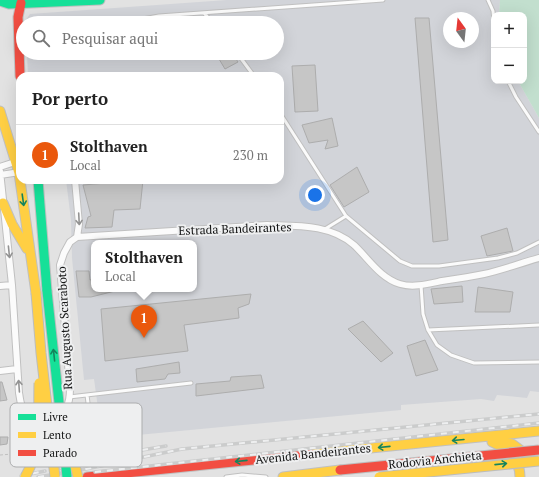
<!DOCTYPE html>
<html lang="pt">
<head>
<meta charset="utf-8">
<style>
	:root { --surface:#fff; --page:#f6f6f6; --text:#222; --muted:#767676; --line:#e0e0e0; --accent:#ea580c }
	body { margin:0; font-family:"PT Serif",serif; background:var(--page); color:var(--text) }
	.controls { position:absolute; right:12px; top:12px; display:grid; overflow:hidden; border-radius:8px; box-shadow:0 4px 16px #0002 }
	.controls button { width:36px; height:36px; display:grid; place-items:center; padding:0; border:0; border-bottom:1px solid var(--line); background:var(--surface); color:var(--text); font:20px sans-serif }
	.compass { position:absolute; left:443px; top:12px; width:36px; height:36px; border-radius:50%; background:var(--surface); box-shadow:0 4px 16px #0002; rotate:345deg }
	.you { position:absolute; left:315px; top:195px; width:14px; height:14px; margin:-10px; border:3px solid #fff; border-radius:50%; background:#1a73e8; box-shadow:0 0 0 6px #1a73e833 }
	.badge { display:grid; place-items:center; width:26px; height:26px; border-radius:50%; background:var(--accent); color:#fff; font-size:13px; font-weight:700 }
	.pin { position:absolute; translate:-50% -33px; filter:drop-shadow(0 1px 2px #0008) }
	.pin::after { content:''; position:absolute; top:21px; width:14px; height:12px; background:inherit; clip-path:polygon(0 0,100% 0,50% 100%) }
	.popup { position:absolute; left:91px; top:240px; width:106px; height:52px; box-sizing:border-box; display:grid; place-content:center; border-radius:8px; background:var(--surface); filter:drop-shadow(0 1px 3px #0005); font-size:13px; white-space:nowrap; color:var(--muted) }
	.popup b { font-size:15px; color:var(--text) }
	.popup::after { content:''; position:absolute; left:50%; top:100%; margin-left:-8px; border:8px solid transparent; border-top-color:var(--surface) }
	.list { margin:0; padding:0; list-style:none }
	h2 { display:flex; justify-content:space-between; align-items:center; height:52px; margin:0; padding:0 16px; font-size:17px }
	h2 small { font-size:13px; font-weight:400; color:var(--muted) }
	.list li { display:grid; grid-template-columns:26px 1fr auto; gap:12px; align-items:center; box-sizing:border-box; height:60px; padding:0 16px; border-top:1px solid var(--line) }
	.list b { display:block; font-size:15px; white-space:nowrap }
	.list p { margin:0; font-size:13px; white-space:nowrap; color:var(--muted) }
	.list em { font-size:13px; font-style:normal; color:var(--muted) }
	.icon { flex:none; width:22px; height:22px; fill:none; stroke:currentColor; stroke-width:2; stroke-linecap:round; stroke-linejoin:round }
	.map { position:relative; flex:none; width:539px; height:477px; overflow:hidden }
	.search { position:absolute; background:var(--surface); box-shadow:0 4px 16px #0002; left:16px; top:16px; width:268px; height:44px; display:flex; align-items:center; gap:10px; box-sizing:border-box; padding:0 14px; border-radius:22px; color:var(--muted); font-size:15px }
	.panel { position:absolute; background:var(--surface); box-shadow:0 4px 16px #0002; left:16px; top:72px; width:268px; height:112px; border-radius:12px }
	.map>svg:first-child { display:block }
</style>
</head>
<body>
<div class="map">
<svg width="539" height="477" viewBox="0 0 539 477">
	<rect width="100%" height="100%" fill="#e2e2e2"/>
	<path fill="#d2d4d9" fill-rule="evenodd" d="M227,0H500L499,15H494V81H518L539,118V392L530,391L527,398L497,395L494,401L481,399L401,405V410L106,438L103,406L98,408L94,379L84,380L72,258L71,220L66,180H280V76H28L27,53H277V23H25V21L30,14ZM449,18H473V42H449ZM94,243H194V289H94Z"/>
	<path fill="#c2dfce" d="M500,0H539V118L518,81H524V15H499Z"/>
	<path fill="#c6c6c6" stroke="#adadad" d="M415,18H429L448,240L433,242Z
		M207,53H232L238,62L225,69L219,59Z
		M315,65L318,111L295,112L292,66Z
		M332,118L338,146L325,149L328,140L309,143L302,125Z
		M357,167L369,192L344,207L330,185Z
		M143,180L140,209L114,210L112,227L85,228L88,217L91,216L83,185Z
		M507,228L513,251L487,256L481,236Z
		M76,271H89L90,280L94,279V289H115V291L91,297H79Z
		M462,286L463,302L434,304L431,289Z
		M478,287L513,292L510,312H475Z
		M251,294L249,304L238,308L239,318L184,325L188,351L105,361L101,309Z
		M363,321L393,353L381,362L348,329Z
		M425,340L438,370L416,376L407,346Z
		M179,362L180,373L168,374L165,379L137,382L136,369Z
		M261,375L264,388L196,396V384L230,381L231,377Z
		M0,382H2L7,400L0,401Z
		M0,437H8L7,444L0,445Z"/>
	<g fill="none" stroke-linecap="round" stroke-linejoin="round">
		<g stroke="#c0c0c0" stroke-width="5">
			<path id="lane" d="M488,0L493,11L494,21
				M204,13L213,23
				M120,23L159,16L383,0
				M237,53L254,76
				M508,81L516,97L539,132
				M280,113L346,216L400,261L412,266H439L498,258L517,253L539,242
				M325,229L346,216
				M421,285L423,314L428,330L539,325
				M428,330L437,345L451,355L474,363L539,362
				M87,395L92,435
				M69,397L191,383
				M226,477L242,475L266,477"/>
		</g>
		<g stroke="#c0c0c0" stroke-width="8">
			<path id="street" d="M0,167L18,161
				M0,171L12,285L19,393C20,397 20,404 23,408C31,424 57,422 66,408C69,403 70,395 70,389L60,265L64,253L70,242L77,237L79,224L75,180
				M0,175L20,172
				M77,237L267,225C297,226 330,224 354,245C368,258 380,278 400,284C413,288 428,284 442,281C456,279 470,277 484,274C502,270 521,263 539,258
				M0,286L12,285
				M0,371L17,369"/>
		</g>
		<g stroke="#c0c0c0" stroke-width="11">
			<path id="fast" d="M0,1L9,4L100,0
				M38,180L47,291"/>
		</g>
		<g stroke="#c0c0c0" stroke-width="11">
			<path id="slow" d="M0,111L19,173L36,293
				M3,203L12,224L27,249
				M494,440L512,444L527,455
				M492,442C508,449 520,459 520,477
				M311,454L539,431
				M283,477L340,470"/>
		</g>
		<g stroke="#c0c0c0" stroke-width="11">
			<path id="jam" d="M20,76L18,17L21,3
				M87,477L311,454"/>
		</g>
		<path stroke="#c0c0c0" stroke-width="1" stroke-dasharray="3 2" stroke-linecap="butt" d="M0,455L26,453"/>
		<use href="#lane" stroke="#fbfbfb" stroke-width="3"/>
		<use href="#street" stroke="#fbfbfb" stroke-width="6"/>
		<use href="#fast" stroke="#16e098" stroke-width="9"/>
		<use href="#slow" stroke="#ffcf43" stroke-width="9"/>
		<use href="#jam" stroke="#f24e42" stroke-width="9"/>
		<g stroke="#cbcccc" stroke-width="3.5">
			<path id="rail" d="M60,468L130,452L166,446
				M95,472L539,423
				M21,476L45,471
				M38,477L86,469L182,449L539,414"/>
		</g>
		<use href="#rail" stroke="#eeeff0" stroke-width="2" stroke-dasharray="6" stroke-linecap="butt"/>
		<g stroke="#bcbdbd" stroke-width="11" stroke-linecap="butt">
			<path id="fast-bridge" d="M47,291L67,477"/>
		</g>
		<g stroke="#bcbdbd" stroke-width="11" stroke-linecap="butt">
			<path id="slow-bridge" d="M36,293L41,353L55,477
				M69,442L78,477
				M25,477C42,449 38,414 39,383
				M379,477L539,461"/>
		</g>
		<g stroke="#bcbdbd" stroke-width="11" stroke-linecap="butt">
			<path id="jam-bridge" d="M340,470L539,450"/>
		</g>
		<use href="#fast-bridge" stroke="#16e098" stroke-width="9"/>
		<use href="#slow-bridge" stroke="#ffcf43" stroke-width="9"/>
		<use href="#jam-bridge" stroke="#f24e42" stroke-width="9"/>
	</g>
	<defs><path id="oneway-shaft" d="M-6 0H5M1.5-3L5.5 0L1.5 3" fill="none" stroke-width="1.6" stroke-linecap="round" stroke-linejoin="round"/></defs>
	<g stroke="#15845d">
		<use href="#oneway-shaft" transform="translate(23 200) rotate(82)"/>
		<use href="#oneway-shaft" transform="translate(54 355) rotate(-96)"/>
		<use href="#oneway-shaft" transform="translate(458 440) rotate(175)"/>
		<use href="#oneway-shaft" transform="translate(384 447) rotate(174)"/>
		<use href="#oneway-shaft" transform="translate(241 461) rotate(174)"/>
		<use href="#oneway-shaft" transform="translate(501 464) rotate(-6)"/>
	</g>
	<g stroke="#939393">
		<use href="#oneway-shaft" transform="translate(79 219) rotate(87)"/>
		<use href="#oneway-shaft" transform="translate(9 252) rotate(84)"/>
		<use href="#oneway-shaft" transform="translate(19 386) rotate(-94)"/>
	</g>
	<g text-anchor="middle" stroke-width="4" stroke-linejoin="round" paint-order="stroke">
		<g font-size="12" fill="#131414" stroke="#eeeff0">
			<text transform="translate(235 229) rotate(-2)" y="4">Estrada Bandeirantes</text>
			<text transform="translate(65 328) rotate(-93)" y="4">Rua Augusto Scaraboto</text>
			<text transform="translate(313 454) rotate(-6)" y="4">Avenida Bandeirantes</text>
			<text transform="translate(435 460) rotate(-6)" y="4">Rodovia Anchieta</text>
		</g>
	</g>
	<rect x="10" y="403" width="132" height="64" rx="6" fill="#eeeff0" stroke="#acadae" stroke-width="1"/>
	<rect x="18" y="414" width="18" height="6" fill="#16e098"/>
	<rect x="18" y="432" width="18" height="6" fill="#ffcf43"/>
	<rect x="18" y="450" width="18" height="6" fill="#f24e42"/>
	<g font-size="11" fill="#131414">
		<text x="43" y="421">Livre</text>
		<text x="43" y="439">Lento</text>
		<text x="43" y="457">Parado</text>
	</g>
</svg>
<div class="controls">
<button>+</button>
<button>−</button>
</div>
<svg class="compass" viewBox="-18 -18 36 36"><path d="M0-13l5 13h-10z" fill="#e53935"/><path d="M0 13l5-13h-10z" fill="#767676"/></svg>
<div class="you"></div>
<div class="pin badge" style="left:144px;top:338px">1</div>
<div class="popup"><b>Stolthaven</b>Local</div>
<div class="search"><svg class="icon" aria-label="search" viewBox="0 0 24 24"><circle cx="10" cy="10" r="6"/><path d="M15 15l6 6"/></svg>Pesquisar aqui</div>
<section class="panel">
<h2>Por perto<small></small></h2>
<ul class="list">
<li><span class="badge">1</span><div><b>Stolthaven</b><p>Local</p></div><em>230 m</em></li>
</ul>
</section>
</div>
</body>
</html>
